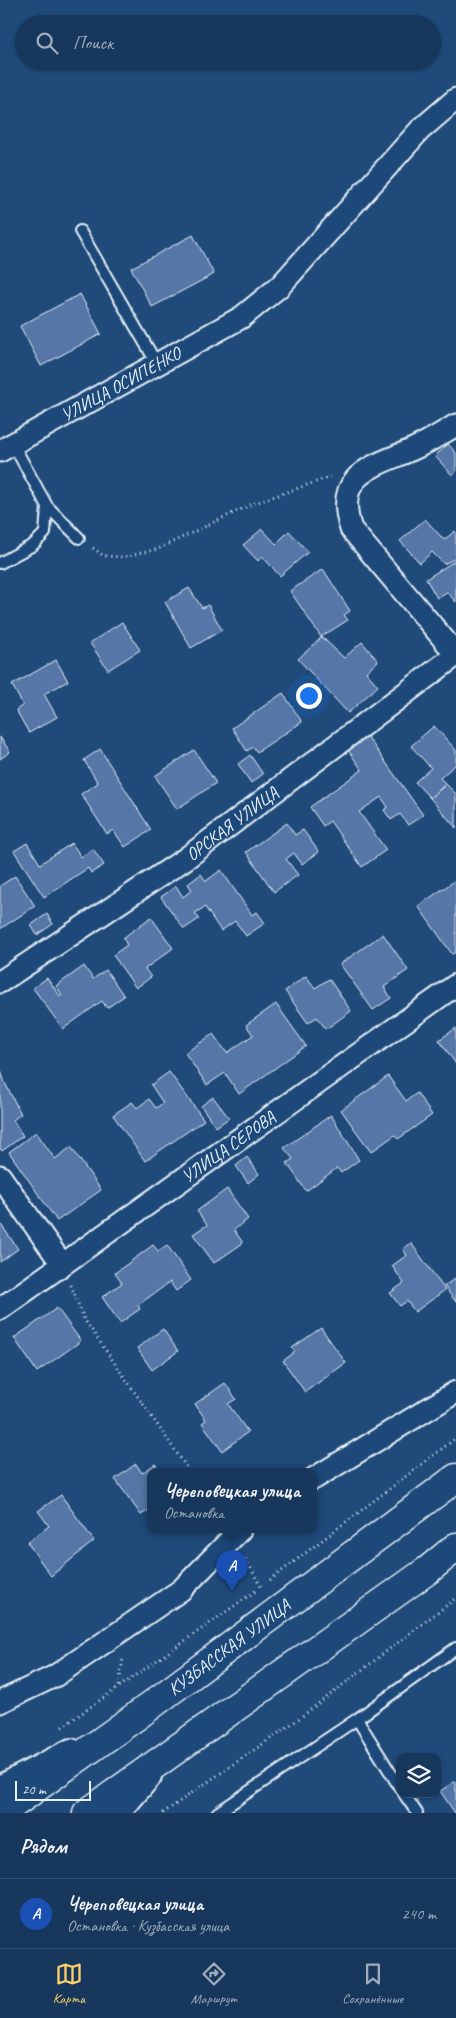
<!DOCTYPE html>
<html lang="ru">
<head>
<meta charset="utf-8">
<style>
	:root { --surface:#17385c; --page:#244365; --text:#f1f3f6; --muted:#9eacbb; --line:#365272; --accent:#ffd166 }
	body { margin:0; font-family:Caveat,sans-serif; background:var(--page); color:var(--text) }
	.controls { position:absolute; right:15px; bottom:15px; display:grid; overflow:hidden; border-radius:10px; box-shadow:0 1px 4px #0004 }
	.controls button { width:45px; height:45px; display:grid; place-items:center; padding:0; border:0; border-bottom:1px solid var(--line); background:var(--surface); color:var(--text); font:25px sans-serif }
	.scale { position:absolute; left:15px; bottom:12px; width:76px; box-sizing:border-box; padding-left:5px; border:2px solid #e8f1f8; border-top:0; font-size:14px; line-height:18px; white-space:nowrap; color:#e8f1f8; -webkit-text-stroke:4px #1f4a7a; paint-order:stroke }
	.you { position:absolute; left:308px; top:695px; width:18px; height:18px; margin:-12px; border:4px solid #fff; border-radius:50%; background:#1a73e8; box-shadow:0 0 0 8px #1a73e833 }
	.badge { display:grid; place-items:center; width:32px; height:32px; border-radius:50%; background:var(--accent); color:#fff; font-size:16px; font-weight:700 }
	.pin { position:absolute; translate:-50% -41px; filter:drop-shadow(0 1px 2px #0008) }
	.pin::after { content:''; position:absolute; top:26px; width:18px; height:15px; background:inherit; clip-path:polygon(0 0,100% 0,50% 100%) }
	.popup { position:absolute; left:147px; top:1468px; width:170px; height:65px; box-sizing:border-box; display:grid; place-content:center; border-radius:10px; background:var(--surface); filter:drop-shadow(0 1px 4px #0005); font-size:16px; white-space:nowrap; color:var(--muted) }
	.popup b { font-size:19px; color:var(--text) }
	.popup::after { content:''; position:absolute; left:50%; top:100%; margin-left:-10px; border:10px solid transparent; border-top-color:var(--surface) }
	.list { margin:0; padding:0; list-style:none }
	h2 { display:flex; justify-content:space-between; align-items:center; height:65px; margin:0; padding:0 20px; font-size:21px }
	h2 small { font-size:16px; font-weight:400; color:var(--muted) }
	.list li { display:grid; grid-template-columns:32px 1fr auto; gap:15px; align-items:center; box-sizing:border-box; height:70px; padding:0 20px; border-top:1px solid var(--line) }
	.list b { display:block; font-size:19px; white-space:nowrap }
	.list p { margin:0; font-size:16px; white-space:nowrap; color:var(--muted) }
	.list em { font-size:16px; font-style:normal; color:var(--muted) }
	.icon { flex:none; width:28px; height:28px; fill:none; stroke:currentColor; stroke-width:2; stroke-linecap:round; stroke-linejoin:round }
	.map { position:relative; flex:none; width:456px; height:1813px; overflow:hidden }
	.search { position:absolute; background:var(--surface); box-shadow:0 1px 4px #0004; left:15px; right:15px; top:15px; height:55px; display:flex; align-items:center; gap:12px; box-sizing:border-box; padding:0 18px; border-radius:28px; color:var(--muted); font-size:19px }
	.sheet { height:135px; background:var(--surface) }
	nav { display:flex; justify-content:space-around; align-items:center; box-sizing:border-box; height:70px; border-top:1px solid var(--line); background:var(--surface); font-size:14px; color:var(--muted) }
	nav a { display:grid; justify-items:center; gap:2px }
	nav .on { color:var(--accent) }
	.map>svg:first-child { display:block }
</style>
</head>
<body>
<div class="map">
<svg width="456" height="1813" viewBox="0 0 456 1813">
	<rect width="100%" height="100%" fill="#1f4a7a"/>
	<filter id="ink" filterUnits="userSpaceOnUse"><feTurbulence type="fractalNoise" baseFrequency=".02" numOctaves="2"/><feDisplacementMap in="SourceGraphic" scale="10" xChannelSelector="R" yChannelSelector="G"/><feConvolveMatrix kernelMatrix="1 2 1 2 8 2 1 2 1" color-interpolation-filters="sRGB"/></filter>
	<g filter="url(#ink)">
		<path fill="#5476a6" stroke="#e8f1f8" d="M193,235L214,274L152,307L131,268Z
			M80,294L101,334L41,366L20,326Z
			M448,444L456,453V472L452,475L435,456Z
			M425,519L444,540L455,531L456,533V558L444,564L432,552L420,563L400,541Z
			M262,529L276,544L289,531L308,552L280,576L262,556L258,561L243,545Z
			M456,560V602L447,592L437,598L426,579Z
			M323,569L350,611L344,615L348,620L321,637L290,591Z
			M189,588L202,608L208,605L222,630L191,648L165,602Z
			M122,622L140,650L108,670L90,643Z
			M322,637L344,658L362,642L378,661L366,672L378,686L348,713L298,659Z
			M56,660L68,681L44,694L57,717L29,733L16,710L23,705L12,685Z
			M283,693L302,722L257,752L253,747L247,751L232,728Z
			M434,726L456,750V764L440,778L446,784L430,798L415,782L431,768L411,746Z
			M367,736L423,815L408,825L400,814L391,820L384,810L388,807L381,797L359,812L386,850L362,867L330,821L323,826L310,807L362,770L348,750Z
			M0,737L10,752L0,759Z
			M100,749L151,830L125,847L113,830L107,834L81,794L98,783L84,760Z
			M194,750L216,783L177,809L155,776Z
			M250,755L263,774L251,783L238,764Z
			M446,784L456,794V828L430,798Z
			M287,823L295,835L303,830L319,852L302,864L294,853L286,859L298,875L274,892L246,852Z
			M27,843L40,864L72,843L81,857L93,849L104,865L91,873L88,868L44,897L14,851Z
			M221,870L252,915L257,912L265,923L246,936L235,921L221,931L205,907L195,913L199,919L184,929L161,897L176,886L183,897L192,890L188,884L201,874L206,881Z
			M15,876L35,906L0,929V886Z
			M456,880V952L452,954L418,906Z
			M47,914L53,924L37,935L31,925Z
			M151,917L173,948L145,969L151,977L136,988L113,955L127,945L123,938Z
			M383,934L408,970L384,987L391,998L373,1010L340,964Z
			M84,966L93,979L106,970L124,996L107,1008L102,1001L63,1029L33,988L47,978L60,996L62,995L56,986Z
			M306,976L315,988L329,979L351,1011L326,1029L317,1017L308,1023L285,991Z
			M276,1004L306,1046L239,1094L225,1073L207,1085L185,1053L213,1034L227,1053L253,1035L246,1025Z
			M456,1028V1064L439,1040Z
			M0,1068L5,1083L21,1114L13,1120L23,1136L2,1151L0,1148Z
			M169,1072L204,1120L145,1161L113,1115L132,1102L137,1108L149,1099L156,1108L163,1103L151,1085Z
			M388,1076L406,1101L417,1093L432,1115L398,1139L395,1135L371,1152L341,1110Z
			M213,1097L229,1118L216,1127L201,1106Z
			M331,1115L359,1160L341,1173L337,1168L306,1191L287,1163L293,1159L284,1148Z
			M36,1132L55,1159L71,1147L101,1190L57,1221L9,1152Z
			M247,1157L259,1174L248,1183L236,1166Z
			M227,1189L248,1219L234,1230L243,1243L214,1263L193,1234L207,1225L197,1211Z
			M0,1223L18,1249L0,1262Z
			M411,1243L445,1290L415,1312L407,1301L400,1306L390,1293L404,1283L392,1266L407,1255L403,1249Z
			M153,1245L158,1251L167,1245L191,1280L176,1291L170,1282L138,1305L140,1309L120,1323L102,1297L122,1283L115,1273Z
			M456,1278V1302L444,1286Z
			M57,1308L81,1341L37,1372L14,1338Z
			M321,1328L346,1363L305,1392L283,1361L295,1352L292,1348Z
			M163,1329L178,1351L152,1370L137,1348Z
			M225,1383L236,1399L228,1404L248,1432L222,1451L202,1423L206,1420L195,1404Z
			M136,1464L142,1473L155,1464L161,1472H151V1509L141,1515L115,1479Z
			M61,1495L94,1541L51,1576L27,1542L49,1526L38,1511Z
			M456,1781V1813H455L440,1791Z"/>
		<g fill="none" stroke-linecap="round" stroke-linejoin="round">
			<g stroke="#e8f1f8" stroke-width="14">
				<path id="service" d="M80,231L157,364
					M13,444L47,506
					M0,563L33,545L45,533L47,506L79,538
					M400,1788L357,1719L456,1648
					M404,1794L417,1813
					M217,1813L357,1719"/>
			</g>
			<g stroke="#e8f1f8" stroke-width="25">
				<g id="minor">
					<path d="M456,425C441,434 427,443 411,450C371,467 333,475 351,529L456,654"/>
					<path id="s1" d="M0,451L242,317L280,286L420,130L456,99"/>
					<path id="s2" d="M0,982L185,859L456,655"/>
					<path d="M0,1176L62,1264"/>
					<path id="s3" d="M0,1309L456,985"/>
					<path d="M313,1479L456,1392"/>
					<path d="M0,1702L55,1676L181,1590L240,1530"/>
				</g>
			</g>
			<g stroke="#e8f1f8" stroke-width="30">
				<path id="tertiary" d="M0,1789L71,1752
					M116,1813L148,1776"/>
			</g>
			<g stroke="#e8f1f8" stroke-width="31">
				<g id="primary">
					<path id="s4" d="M1,1813L138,1715L456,1478"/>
					<path d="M87,1813L428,1570L456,1547"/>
				</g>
			</g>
			<path stroke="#e8f1f8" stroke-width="3" stroke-dasharray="1 4" stroke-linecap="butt" d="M93,548L104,556L124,557L158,549L252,504L330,477
				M71,1285L84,1319L190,1472
				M246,1559L261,1587
				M270,1580L456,1438
				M119,1686L123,1658
				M62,1727L257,1590
				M163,1813L293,1723L456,1598"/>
			<use href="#service" stroke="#1f4a7a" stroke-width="10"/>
			<use href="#minor" stroke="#1f4a7a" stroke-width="21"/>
			<use href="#tertiary" stroke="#1f4a7a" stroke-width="26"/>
			<use href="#primary" stroke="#1f4a7a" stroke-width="28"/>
		</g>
	</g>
	<g text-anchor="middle" stroke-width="4" stroke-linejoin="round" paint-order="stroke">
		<g font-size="18" fill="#e8f1f8" stroke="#1f4a7a">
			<text dy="6" stroke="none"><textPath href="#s1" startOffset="138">УЛИЦА ОСИПЕНКО</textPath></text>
			<text dy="6" stroke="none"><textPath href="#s2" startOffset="281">ОРСКАЯ УЛИЦА</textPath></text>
			<text dy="6" stroke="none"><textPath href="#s3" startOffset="280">УЛИЦА СЕРОВА</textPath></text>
			<text dy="6" stroke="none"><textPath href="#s4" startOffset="282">КУЗБАССКАЯ УЛИЦА</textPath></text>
		</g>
	</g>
</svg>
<div class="controls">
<button><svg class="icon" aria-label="layers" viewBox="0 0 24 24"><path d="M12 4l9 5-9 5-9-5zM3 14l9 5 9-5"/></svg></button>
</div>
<div class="scale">20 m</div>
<div class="you"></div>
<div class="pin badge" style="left:232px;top:1591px;background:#1a4fb4">A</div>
<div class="popup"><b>Череповецкая улица</b>Остановка</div>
<div class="search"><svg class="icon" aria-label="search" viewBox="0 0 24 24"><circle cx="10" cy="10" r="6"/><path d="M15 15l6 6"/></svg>Поиск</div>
</div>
<section class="sheet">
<h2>Рядом<small></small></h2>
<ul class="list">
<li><span class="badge" style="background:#1a4fb4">A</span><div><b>Череповецкая улица</b><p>Остановка · Кузбасская улица</p></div><em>240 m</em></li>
</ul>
</section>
<nav>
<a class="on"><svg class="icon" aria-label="map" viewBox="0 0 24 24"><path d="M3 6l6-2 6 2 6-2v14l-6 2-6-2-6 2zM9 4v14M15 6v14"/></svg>Карта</a>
<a><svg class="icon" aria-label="directions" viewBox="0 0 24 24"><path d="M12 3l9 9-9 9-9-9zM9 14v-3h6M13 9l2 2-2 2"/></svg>Маршрут</a>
<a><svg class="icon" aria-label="saved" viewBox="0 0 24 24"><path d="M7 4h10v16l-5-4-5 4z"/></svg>Сохранённые</a>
</nav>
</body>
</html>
